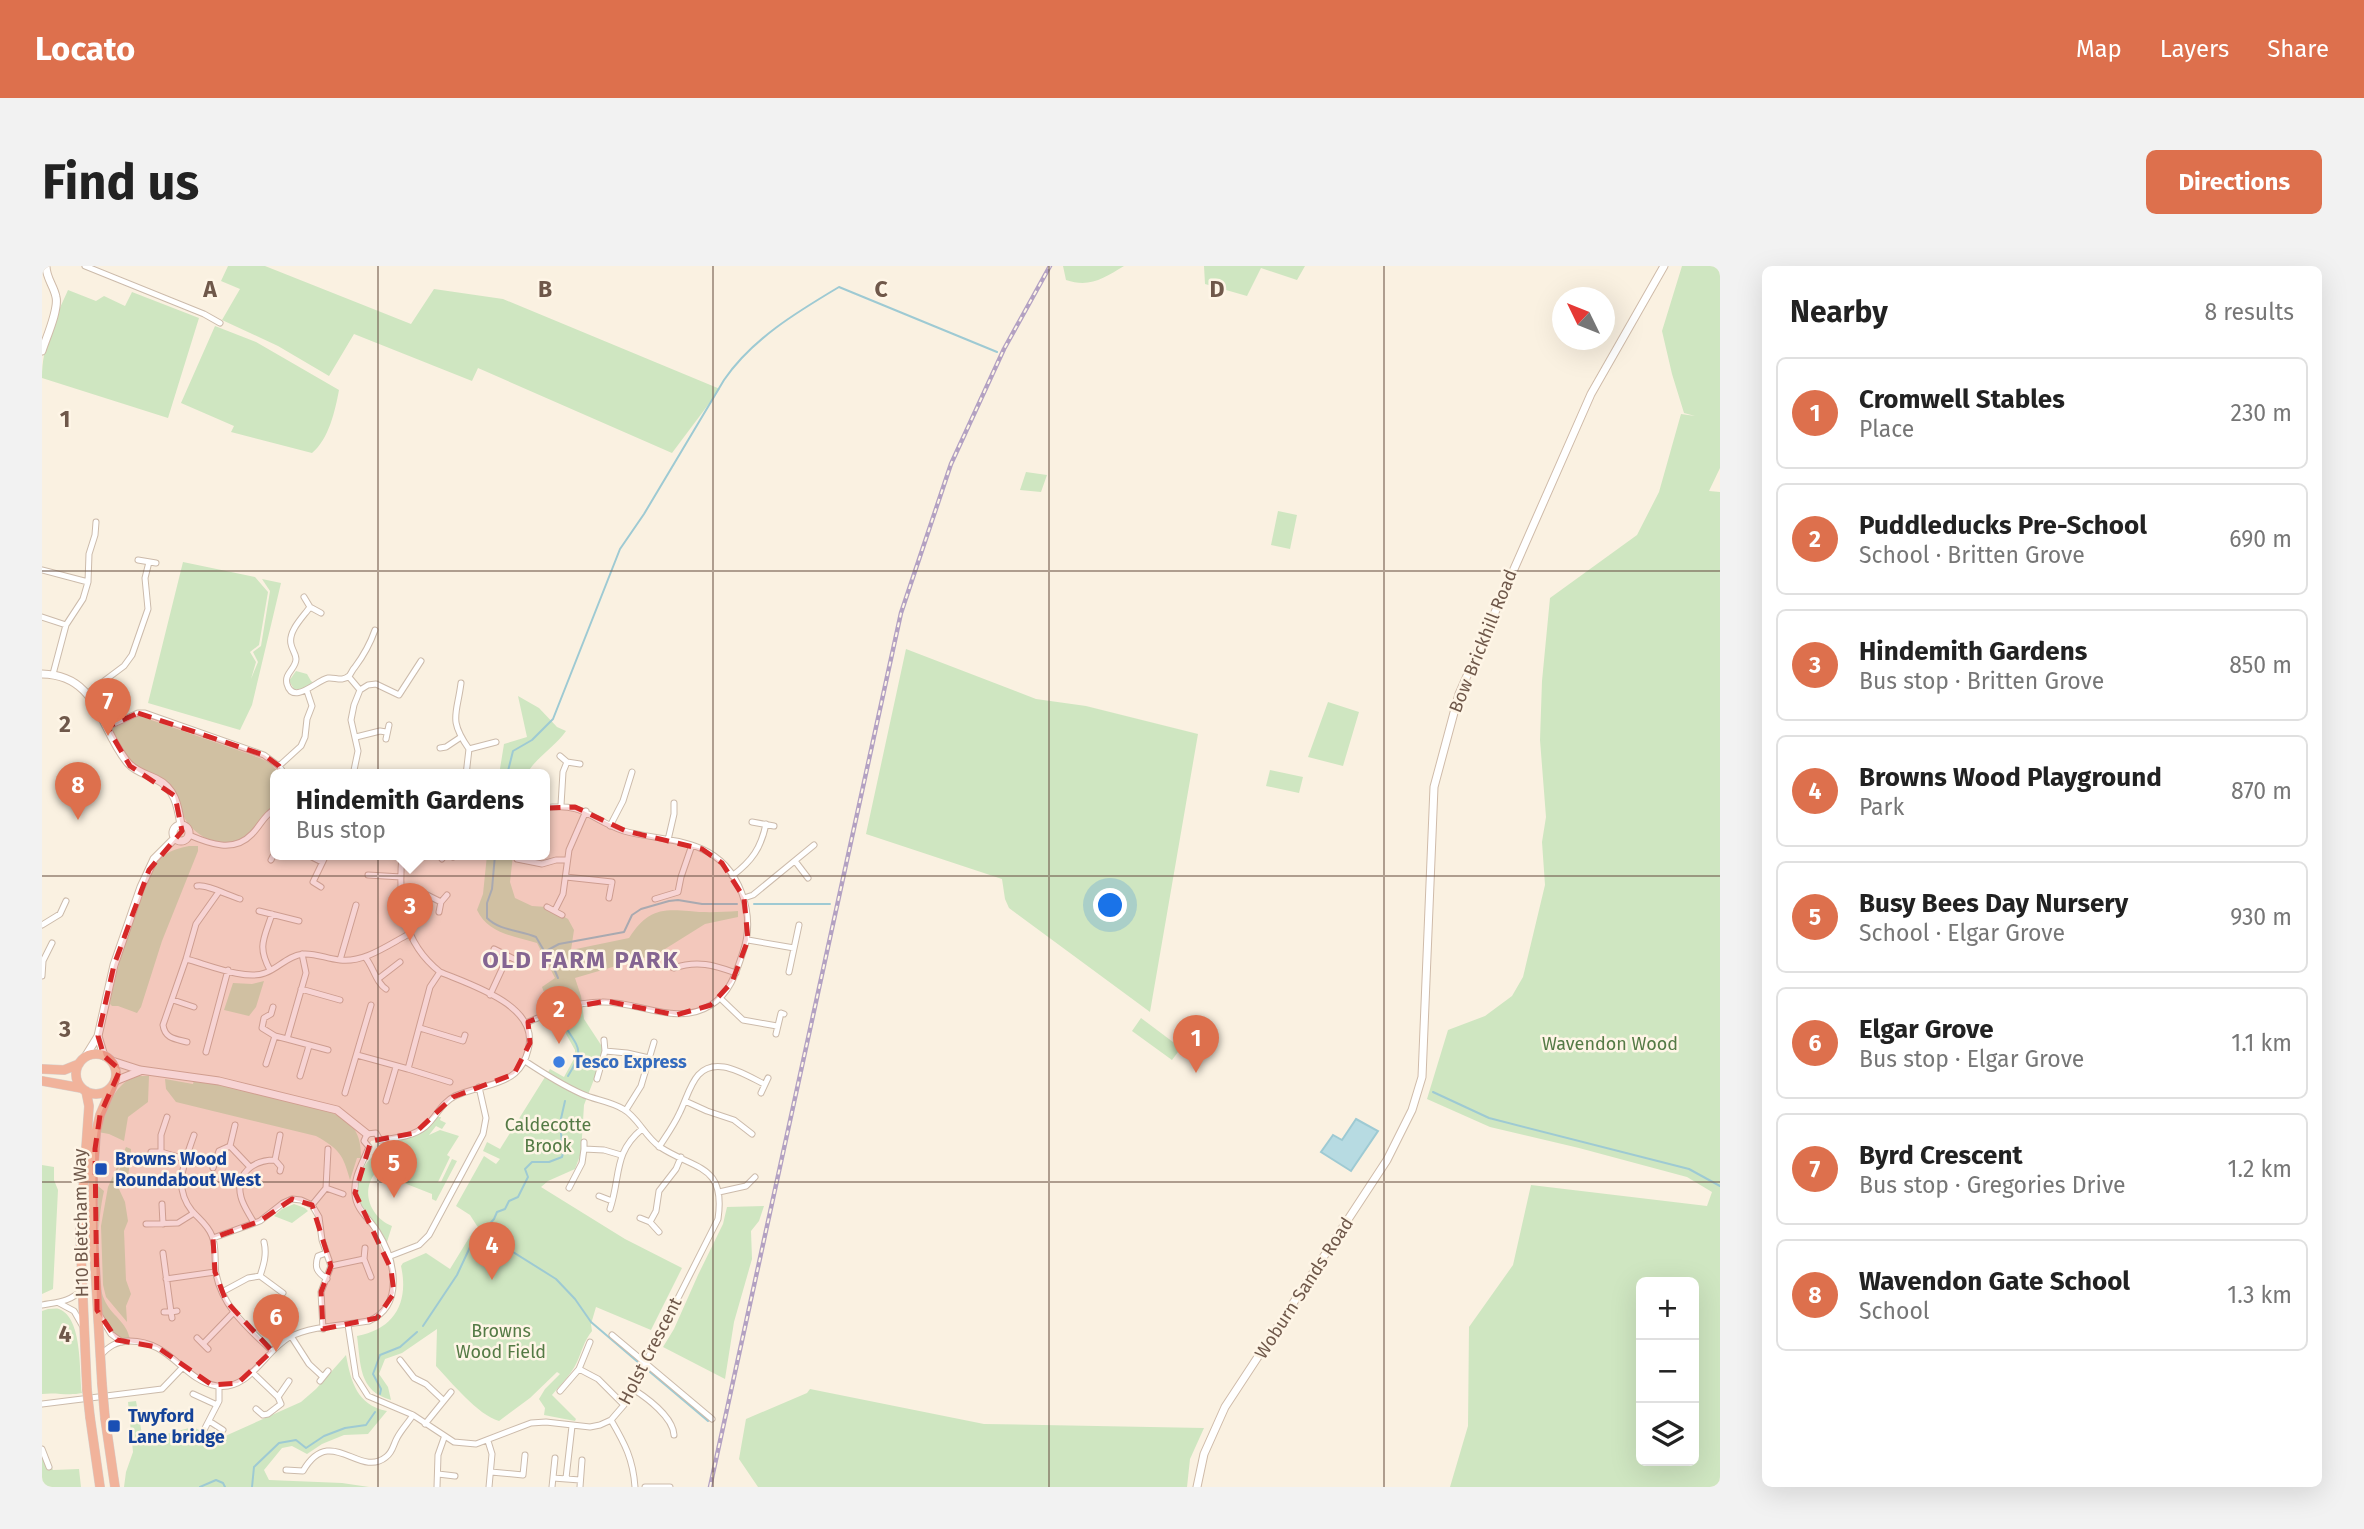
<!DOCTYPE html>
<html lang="en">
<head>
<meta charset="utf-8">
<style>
	:root { --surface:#fff; --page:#f2f2f2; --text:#222; --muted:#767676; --line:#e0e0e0; --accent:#dd704d }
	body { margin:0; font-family:"Fira Sans",sans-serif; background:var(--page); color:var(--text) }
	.controls { position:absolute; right:21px; bottom:21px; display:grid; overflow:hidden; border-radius:10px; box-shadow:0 7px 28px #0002 }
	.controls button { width:63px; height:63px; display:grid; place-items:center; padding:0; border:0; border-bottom:2px solid var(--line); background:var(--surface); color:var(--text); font:35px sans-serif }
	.compass { position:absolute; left:1510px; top:21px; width:63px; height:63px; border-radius:50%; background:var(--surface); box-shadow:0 7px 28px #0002; rotate:313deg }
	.you { position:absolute; left:1069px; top:640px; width:24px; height:24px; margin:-18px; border:5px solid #fff; border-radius:50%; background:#1a73e8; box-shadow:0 0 0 10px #1a73e833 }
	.badge { display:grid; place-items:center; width:46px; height:46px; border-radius:50%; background:var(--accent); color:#fff; font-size:23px; font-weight:700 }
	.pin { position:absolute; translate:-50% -58px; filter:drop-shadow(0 2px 4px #0008) }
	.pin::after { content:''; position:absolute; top:37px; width:24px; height:21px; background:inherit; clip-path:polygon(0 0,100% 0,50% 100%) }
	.popup { position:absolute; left:228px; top:503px; width:280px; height:91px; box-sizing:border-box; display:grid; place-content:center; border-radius:10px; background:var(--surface); filter:drop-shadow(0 2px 5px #0005); font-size:23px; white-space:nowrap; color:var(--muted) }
	.popup b { font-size:26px; color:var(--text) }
	.popup::after { content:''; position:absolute; left:50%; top:100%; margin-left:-14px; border:14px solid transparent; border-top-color:var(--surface) }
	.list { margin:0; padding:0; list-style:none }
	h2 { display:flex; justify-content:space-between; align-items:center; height:91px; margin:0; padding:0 28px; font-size:30px }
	h2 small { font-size:23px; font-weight:400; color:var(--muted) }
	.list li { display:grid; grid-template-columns:46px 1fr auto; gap:21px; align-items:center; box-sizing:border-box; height:112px; margin:0 14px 14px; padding:0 14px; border:2px solid var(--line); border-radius:10px }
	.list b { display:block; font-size:26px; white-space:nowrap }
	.list p { margin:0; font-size:23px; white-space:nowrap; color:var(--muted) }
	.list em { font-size:23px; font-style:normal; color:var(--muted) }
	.icon { flex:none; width:38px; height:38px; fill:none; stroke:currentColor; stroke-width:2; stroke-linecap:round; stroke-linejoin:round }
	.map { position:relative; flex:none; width:1678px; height:1221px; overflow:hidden; border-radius:10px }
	header { display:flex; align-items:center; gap:42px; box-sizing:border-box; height:98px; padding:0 35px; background:var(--accent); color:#fff }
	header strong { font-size:33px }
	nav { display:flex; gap:38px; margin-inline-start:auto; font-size:24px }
	.intro { display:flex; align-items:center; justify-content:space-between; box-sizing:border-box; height:168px; padding:0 42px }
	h1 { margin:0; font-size:49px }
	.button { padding:18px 32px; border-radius:10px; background:var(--accent); color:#fff; font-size:24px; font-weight:700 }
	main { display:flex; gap:42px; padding:0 42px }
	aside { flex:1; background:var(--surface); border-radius:10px; box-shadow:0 7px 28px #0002 }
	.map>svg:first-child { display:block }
</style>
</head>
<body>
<header>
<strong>Locato</strong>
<nav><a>Map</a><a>Layers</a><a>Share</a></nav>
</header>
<div class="intro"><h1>Find us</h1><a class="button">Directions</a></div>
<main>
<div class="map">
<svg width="1678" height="1221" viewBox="0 0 1678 1221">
	<rect width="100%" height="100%" fill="#faf1e1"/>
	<path fill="#cfe6c1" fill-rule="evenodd" d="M186,0H223L369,58L392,23L461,33L678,123L630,187L436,102L430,115L312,68L287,110L236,80L180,54L198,23L179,15Z
		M1021,0H1082C1062,12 1048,22 1024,14Z
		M1162,0H1263L1255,14L1219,2L1205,30L1163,18Z
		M1640,0H1678V202L1667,225L1678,226V1221H1408L1426,1160L1427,1061L1471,999L1489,919L1665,940L1670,926L1645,911L1537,882L1448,861L1385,833L1406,764L1443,750L1470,730L1481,711L1486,690L1503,619L1500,576L1504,551L1498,474L1500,415L1508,332L1595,269L1617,226L1639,148L1653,150L1642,147L1630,108L1620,65ZM1599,1016H1652V1195H1599Z
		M26,24L54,35L62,30L83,40L90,26L157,52L126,152L0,112C0,79 13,53 26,24Z
		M173,60L214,76L297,124C293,145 287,173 270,187L189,166L192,160L139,137Z
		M984,206L1005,209L999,226L978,224Z
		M1236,245L1255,249L1248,283L1229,279Z
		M141,296L213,311L226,326L217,379L208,386L214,396L209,413L216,396L211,386L219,380L228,325L220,313L239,317L210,439L198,464L106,437Z
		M864,383L994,433L1044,440L1156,468L1108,746L967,642L963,633L960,613L824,568Z
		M254,405L265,408L269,415L272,417L260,424L252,423L247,415Z
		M476,430L497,442L515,461L524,465C513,481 494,491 484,509H457L462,478L485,471Z
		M1286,436L1317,446L1301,500L1266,491Z
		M98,450L218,492L228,497L239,509H233V540C220,550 206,573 194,576C175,581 152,569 143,553C138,543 136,531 128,524C113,512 91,504 81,488C76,481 73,471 69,463Z
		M1228,504L1261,511L1257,527L1224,520Z
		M147,580H156V585L120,675L99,741L95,747L76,740H70L68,738C74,707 98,608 121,590C129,584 138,582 147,580Z
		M445,589H471L468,616L473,632L490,640L505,641L526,653L532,664L529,684L587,672C604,646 616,642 647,645C663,647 680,646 696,645V651L663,658L615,688L533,712L539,730L542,753L563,785L542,839L539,887L533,903L506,915L499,921L583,973L640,1002L609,1064L554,1041L549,1058L550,1065C542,1075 540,1085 535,1096C529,1109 519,1118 510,1129L534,1153L533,1155L502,1149L503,1142L497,1133L503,1123L518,1108L515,1106L488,1132L457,1155C436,1149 409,1116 394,1100L395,1063L360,1087L343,1093L337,1108L346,1121L349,1134C316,1125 319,1098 315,1070C353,1063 367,1036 359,1000L361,997L384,987L408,1003L430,967L437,963L428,949L414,940L442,890L454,898L458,893L441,885L445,876L458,883L508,803L522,811L533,791V784L505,734L500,721L513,712L495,677C473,670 446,668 435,644L441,628Z
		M222,715L214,741L207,750L182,744L191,717L210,718Z
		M1099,752L1139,782L1130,794L1090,765Z
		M92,810H107L106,836L86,851L82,875L67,868L56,866C64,844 70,822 92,810Z
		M123,813L151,818L152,814C186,820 291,835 311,861C318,871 319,881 319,892H315L308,914C301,888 297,883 274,870L134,836L124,823Z
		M394,851H399L398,854L404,857L400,863L394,860L387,869L398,864L417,870L405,889L408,891L396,916H399L410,893L415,895L394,935L390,933V928L334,906C318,925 328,951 350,960L345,976L343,977C337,961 322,951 317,935C309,908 330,885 354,876C362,872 371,871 379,867C385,863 390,856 394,851Z
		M84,881L89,883V886L86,912L81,918L78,917L75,911L79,899L71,910L83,936L86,955L82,965L84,1014L89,1028L84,1040L85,1056L64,1031L61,1019L59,960L66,921Z
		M0,899L12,901V914L16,924L11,1023L0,1028Z
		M56,920L62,925C56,950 52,1009 62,1033C69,1050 85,1055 88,1074C66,1073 60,1053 57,1035Z
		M252,938L263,942L266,945L250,957L232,950L240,943Z
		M722,940L717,955L709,965L710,993L692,1056L683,1113L621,1081L632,1063L656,1009L681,958L685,941Z
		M6,1043C10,1043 14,1042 17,1043C41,1052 37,1106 40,1127C26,1130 14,1126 0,1128V1045Z
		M304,1089C309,1116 315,1139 345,1145L326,1168L302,1169L280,1178L265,1188L250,1180L240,1182L222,1204L227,1214L300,1217L327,1221H82L84,1206L91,1186L86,1136L94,1135L100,1168L109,1172L151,1161L163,1167L168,1164L181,1171L259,1136L274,1123Z
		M768,1123L942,1158L1162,1162L1148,1193L1145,1221H716L697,1193L704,1153L765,1127Z
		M0,1183L11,1204L37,1203L39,1221H0Z"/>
	<path fill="#b7dbe2" stroke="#9ecad3" stroke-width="2" d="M1314,853L1336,865L1309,905L1279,886L1291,869L1300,874Z"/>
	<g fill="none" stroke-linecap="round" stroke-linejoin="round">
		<path stroke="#9ecad3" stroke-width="2" d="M465,509L471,485L490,474L511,453L578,283L602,248L682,114C710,73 755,46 797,21L955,86
			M453,589L450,623L445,637V652C458,665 478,664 494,671L511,700L516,712
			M712,638H788
			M504,685L517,678L582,666L590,649L599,643L627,635L636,634L660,638H695
			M516,734L517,728
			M520,755C536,783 544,781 526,810
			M1391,826L1447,852L1647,903L1678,920
			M441,967L447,971
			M452,974L514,1013L533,1033L549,1056L597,1097
			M381,1060L415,1009L429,979L452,953L455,946L463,943L467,935L476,931L486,911L483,903L490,896H507L520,891L521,887L518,857L523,835
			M608,1106L666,1155
			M338,1128L339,1123L331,1108L338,1089L358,1081L375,1066
			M158,1221L174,1214L181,1217L183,1221
			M210,1221L212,1201L237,1177L254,1174L264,1182L282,1170L303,1162L324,1159L333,1146"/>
		<g stroke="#ccbbab" stroke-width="7">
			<path id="street" d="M43,0L162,48L178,57
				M96,294L114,297
				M0,304L46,316
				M262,331L268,341L279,347
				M268,341C261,351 246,365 249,378C250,384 254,388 254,393C254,403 242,407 245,418C251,440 275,414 286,412C293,411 300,416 307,410C309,408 310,404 313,401C322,389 328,378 333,364
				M0,351L24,359
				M11,408L24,359L41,333L46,316L47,288L53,269L54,256
				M307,411L318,424
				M419,417C415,449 406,453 427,483L424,509
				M46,427L82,400L90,389L106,343L103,312L107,296
				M65,461L96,447H103L222,489L237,500L243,509
				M314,471L338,465L344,466
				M344,473L347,459
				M398,482L404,481L419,471
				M427,483L454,476
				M518,490L525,496L521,506L519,539
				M525,496L538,498
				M237,500L259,480L263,471L265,453L270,440L265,425
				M311,509L316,485L309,454L312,439L318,424L326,419L334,418L357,429L379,395
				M710,556L732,560
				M568,560L581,535L590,506
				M147,569C168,578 192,587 210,568C219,559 222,549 233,543
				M626,574L632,548V537
				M266,589L280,596
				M409,589L411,591
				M400,593L402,589
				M475,593L500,598L514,594H524
				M229,594L233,586
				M753,595L766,612
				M326,609L359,611
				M690,610C710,595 719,582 724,558
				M524,611L570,616L567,632
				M155,620C164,618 185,629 198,633
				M279,621L271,616L284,589
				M358,628H383L399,636
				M702,632L711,629L772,579
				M613,633L636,626L639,611L650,579
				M505,641L520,649
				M513,644L521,628L527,584L544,545
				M217,645L257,655
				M397,646L399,636L405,629
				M0,659L18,648L24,635
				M706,674L752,682
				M452,683L480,697
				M260,688L264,707L245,773L286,784
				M323,691C331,700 334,717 344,723
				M144,693C164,698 204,715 223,707C237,702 245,690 261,688C274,687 285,693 298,694C322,697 346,679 367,668
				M298,694L314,639
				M625,699L632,702C655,694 672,699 694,707
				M228,704C215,680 222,673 230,648
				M747,706L757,659
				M0,710L1,695L10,677
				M336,713L358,696
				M259,723L298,734
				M448,729L466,690
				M678,732L701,754L735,760
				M131,734L152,741
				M231,741L229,748L222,752L220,762L233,770L245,773
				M484,757C509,746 533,736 560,736C596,735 635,761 669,739C688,727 694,707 701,686C714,648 698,600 660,583C635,572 607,572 582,565C548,554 543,536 503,542
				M378,762L421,775L423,769
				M734,768L739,747L742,748
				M145,776C134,773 123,773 121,759L144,693L154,658L176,627
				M563,785L585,787L607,792
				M164,786L186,704
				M315,789L366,803L388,721L398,706
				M224,798L233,770
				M366,803L408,816
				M258,810L267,780
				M555,813L563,785L562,774
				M303,827L329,739
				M719,827L726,812
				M344,835L354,801
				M643,835L665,845L692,854L710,868
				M584,844L599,820L612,776
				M152,869C143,896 130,920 150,945C157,953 166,959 170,970C175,981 172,996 174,1008C181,1042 206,1062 230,1085
				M338,874C353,872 371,871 384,860C395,850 399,837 413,830C432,821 458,820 473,807C481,800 484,793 486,784C499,740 429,719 398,706C360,676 356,635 360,589
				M542,876V883L562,884L579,889
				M188,880L193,859
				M327,881L322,875L325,868L334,867L338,874
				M617,881C624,870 632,859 637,848C648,827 651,796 682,801C695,803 710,812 722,818
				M109,886H119L143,893
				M119,886V869L125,851
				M171,902L177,885L188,880L208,901
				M238,905L239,901L233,894L238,869
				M284,922L301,928
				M527,922L540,897L542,883
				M677,926L704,920L713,911
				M557,930L570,935
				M120,938L121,958
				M270,939L284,922L286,883
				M568,943C579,910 571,887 600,863
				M598,952L608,956L617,966
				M608,956L614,945L617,925L634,903L639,891
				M212,957C208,949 201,940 199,931C193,908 211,894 233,894
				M104,958L136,957L152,947
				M171,972L218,955L241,937L250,933L259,934L270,939L277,951L280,974L289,1000L279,1026L281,1063
				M323,982L322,993L329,1011
				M121,987L129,1046H122
				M284,987L276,990C272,1002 275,1006 285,1013
				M346,991L377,979L387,969L441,868L444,852L437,821
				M289,1000L322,993
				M218,1010C222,998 225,988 222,976
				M124,1013L173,1006
				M180,1026L206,1012L218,1010L241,1027
				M17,1037L32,1045L40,1059
				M0,1039C16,1036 28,1036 41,1023
				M58,1050L69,1068L80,1076
				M130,1052L129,1046L135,1045
				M306,1059L314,1111L326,1130L371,1149L412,1176L434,1178L489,1157L504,1156L548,1161L558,1159L569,1154L582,1139L676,953C684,898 653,904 618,881C603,871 596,851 581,843C568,835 553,834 540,828C520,819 501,807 483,795
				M570,1069L670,1153
				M249,1070L267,1098L281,1111
				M155,1072L166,1083
				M161,1078L191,1047
				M59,1089C67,1080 74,1076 86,1075C129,1074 140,1114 175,1120C208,1125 223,1084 248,1071C268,1060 304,1059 327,1055C363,1039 353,993 335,965C327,952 314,944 313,928C311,912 321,896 327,881
				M358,1094L372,1112L384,1118L401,1134
				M537,1103L556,1113L582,1139
				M210,1106L236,1131L239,1138L226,1148L221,1149L214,1143
				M278,1115L286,1105
				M591,1123C605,1132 631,1151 632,1169
				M518,1125L537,1103L548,1076
				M151,1128L175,1139
				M236,1131L247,1115
				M0,1138L120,1123L141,1101
				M569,1154C583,1178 591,1193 593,1221
				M167,1155L181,1164
				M383,1158L409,1126
				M161,1166L177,1135V1120
				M446,1175L450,1188L447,1221
				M0,1183L7,1201
				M244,1204L261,1205C289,1157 317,1213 344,1191C351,1186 351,1179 355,1172C359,1164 366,1157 371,1149
				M449,1206L481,1209L483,1189
				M396,1208L413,1210
				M511,1212L538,1214
				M524,1212L530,1160
				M395,1221L396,1189L402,1172
				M510,1221L513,1192
				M538,1221L540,1194
				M603,1221H628"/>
		</g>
		<g stroke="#cfbba9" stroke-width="9">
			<path id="secondary" d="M0,85C4,72 17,44 14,31C12,20 4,12 4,0
				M0,408C57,409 57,463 86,497C94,506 104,508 114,513C133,522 136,540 139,559
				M131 567a8 8 0 1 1 16 0a8 8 0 1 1-16 0Z
				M56,770L62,790
				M43,791L56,770L72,699L99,621L112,593L133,572
				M70,795L98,804L177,815L295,844L325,868
				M73,815L98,805
				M1155,1221L1162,1188L1183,1141L1345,894L1370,844L1380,811L1392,521L1417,428L1549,128L1622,0"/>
		</g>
		<g stroke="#d7d0cc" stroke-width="10">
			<path id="highway" d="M34 808a20 20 0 1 1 40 0a20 20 0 1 1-40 0Z
				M0,803L22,804L37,798
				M0,815L39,822
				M44,825L47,840L38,966L45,1124
				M60,1118L51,966V911L54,866L58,849L70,821
				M48,1151L58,1221
				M63,1152L73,1221"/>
		</g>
		<use href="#street" stroke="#fff" stroke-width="5"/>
		<use href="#secondary" stroke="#fff" stroke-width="7"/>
		<use href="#highway" stroke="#f1b39b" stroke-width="9"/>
		<g stroke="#b3a1c2" stroke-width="4.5">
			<path id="rail" d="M668,1221L859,347L909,198L962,83L1008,0"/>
		</g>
		<use href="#rail" stroke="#fef5e6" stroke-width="2" stroke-dasharray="5" stroke-linecap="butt"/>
		<g stroke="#d7d0cc" stroke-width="10" stroke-linecap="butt">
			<path id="highway-bridge" d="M60,1118L63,1152
				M45,1124L48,1151"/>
		</g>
		<use href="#highway-bridge" stroke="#f1b39b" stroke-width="9"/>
	</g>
	<path fill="#d62828" fill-opacity="0.2" stroke="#d62828" stroke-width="5" stroke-dasharray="14 9" stroke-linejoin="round" d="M96,447L222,489L237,500L255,532L292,519L309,520L341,536L354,554L398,537L462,554L502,542L533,541L584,565L660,583L680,597L702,632L706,674L690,716L669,739L634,749L564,735L516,744L486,756L488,777L472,808L411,831L373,867L329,875L313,927L349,1003L352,1027L335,1052L281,1063L279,1026L289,1000L270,939L250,933L218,955L171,972L173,1006L184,1035L230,1085L196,1117L170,1119L115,1081L75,1074L55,1044L53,883L58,849L78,804L62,790L56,770L72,699L107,604L140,565L133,530L88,500L65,461Z"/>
	<path fill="none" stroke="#6f584a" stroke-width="2" stroke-opacity="0.55" d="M336,0V1221M671,0V1221M1007,0V1221M1342,0V1221M0,305H1678M0,610H1678M0,916H1678"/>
	<circle fill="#3f7fe0" stroke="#fef5e6" stroke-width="2.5" cx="517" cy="796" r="7"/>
	<g fill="#1a4fb4" stroke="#fef5e6" stroke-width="2.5">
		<rect x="52" y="896" width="14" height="14" rx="3.5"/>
		<rect x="65" y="1153" width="14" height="14" rx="3.5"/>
	</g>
	<g text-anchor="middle" stroke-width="5" stroke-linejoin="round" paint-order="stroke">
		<g font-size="18" fill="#6f584a" stroke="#fef5e6">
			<text transform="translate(1441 375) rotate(-68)" y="6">Bow Brickhill Road</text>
			<text transform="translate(39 957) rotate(-91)" y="6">H10 Bletcham Way</text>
			<text transform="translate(1262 1022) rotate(-57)" y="6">Woburn Sands Road</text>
			<text transform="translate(608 1085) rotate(-63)" y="6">Holst Crescent</text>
		</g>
		<g font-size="18" fill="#547a45" stroke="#fef5e6">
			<text x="1568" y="784">Wavendon Wood</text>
			<text x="506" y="865">Caldecotte<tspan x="506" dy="21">Brook</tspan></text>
			<text x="459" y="1071">Browns<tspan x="459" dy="21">Wood Field</tspan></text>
		</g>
		<g font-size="18" font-weight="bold" fill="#366cbe" stroke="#fef5e6" text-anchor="start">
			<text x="531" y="802">Tesco Express</text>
		</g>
		<g font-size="18" font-weight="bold" fill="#164399" stroke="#fef5e6" text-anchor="start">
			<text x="73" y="899">Browns Wood<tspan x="73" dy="21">Roundabout West</tspan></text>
			<text x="86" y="1156">Twyford<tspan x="86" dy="21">Lane bridge</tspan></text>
		</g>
		<g font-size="24" font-weight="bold" letter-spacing="2" fill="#846592" stroke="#fef5e6">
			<text x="539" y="702">OLD FARM PARK</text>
		</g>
	</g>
	<g font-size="23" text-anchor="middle" font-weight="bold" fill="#6f584a" stroke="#fef5e6" stroke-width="5" stroke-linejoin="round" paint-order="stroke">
		<text x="168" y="31">A</text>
		<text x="503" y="31">B</text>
		<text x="839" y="31">C</text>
		<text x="1175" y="31">D</text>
		<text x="23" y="161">1</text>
		<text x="23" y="466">2</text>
		<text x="23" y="771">3</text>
		<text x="23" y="1076">4</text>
	</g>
</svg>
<div class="controls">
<button>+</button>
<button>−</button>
<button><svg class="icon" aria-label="layers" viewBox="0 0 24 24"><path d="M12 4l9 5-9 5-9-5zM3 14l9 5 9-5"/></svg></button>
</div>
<svg class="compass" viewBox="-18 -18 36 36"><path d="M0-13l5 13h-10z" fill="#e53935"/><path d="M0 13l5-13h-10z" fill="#767676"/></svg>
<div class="you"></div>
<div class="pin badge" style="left:1154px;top:807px">1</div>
<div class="pin badge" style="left:517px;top:778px">2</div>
<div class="pin badge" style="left:368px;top:675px">3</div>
<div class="popup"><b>Hindemith Gardens</b>Bus stop</div>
<div class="pin badge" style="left:450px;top:1014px">4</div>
<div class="pin badge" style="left:352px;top:932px">5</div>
<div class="pin badge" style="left:234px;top:1086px">6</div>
<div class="pin badge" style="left:66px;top:470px">7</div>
<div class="pin badge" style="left:36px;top:554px">8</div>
</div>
<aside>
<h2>Nearby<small>8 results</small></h2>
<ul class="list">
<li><span class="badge">1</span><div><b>Cromwell Stables</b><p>Place</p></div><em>230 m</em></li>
<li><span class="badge">2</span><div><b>Puddleducks Pre-School</b><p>School · Britten Grove</p></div><em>690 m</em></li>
<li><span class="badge">3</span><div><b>Hindemith Gardens</b><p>Bus stop · Britten Grove</p></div><em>850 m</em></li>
<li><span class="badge">4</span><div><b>Browns Wood Playground</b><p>Park</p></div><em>870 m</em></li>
<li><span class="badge">5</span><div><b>Busy Bees Day Nursery</b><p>School · Elgar Grove</p></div><em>930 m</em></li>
<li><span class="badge">6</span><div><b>Elgar Grove</b><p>Bus stop · Elgar Grove</p></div><em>1.1 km</em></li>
<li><span class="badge">7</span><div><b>Byrd Crescent</b><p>Bus stop · Gregories Drive</p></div><em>1.2 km</em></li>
<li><span class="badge">8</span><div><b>Wavendon Gate School</b><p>School</p></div><em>1.3 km</em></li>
</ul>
</aside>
</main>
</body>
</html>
